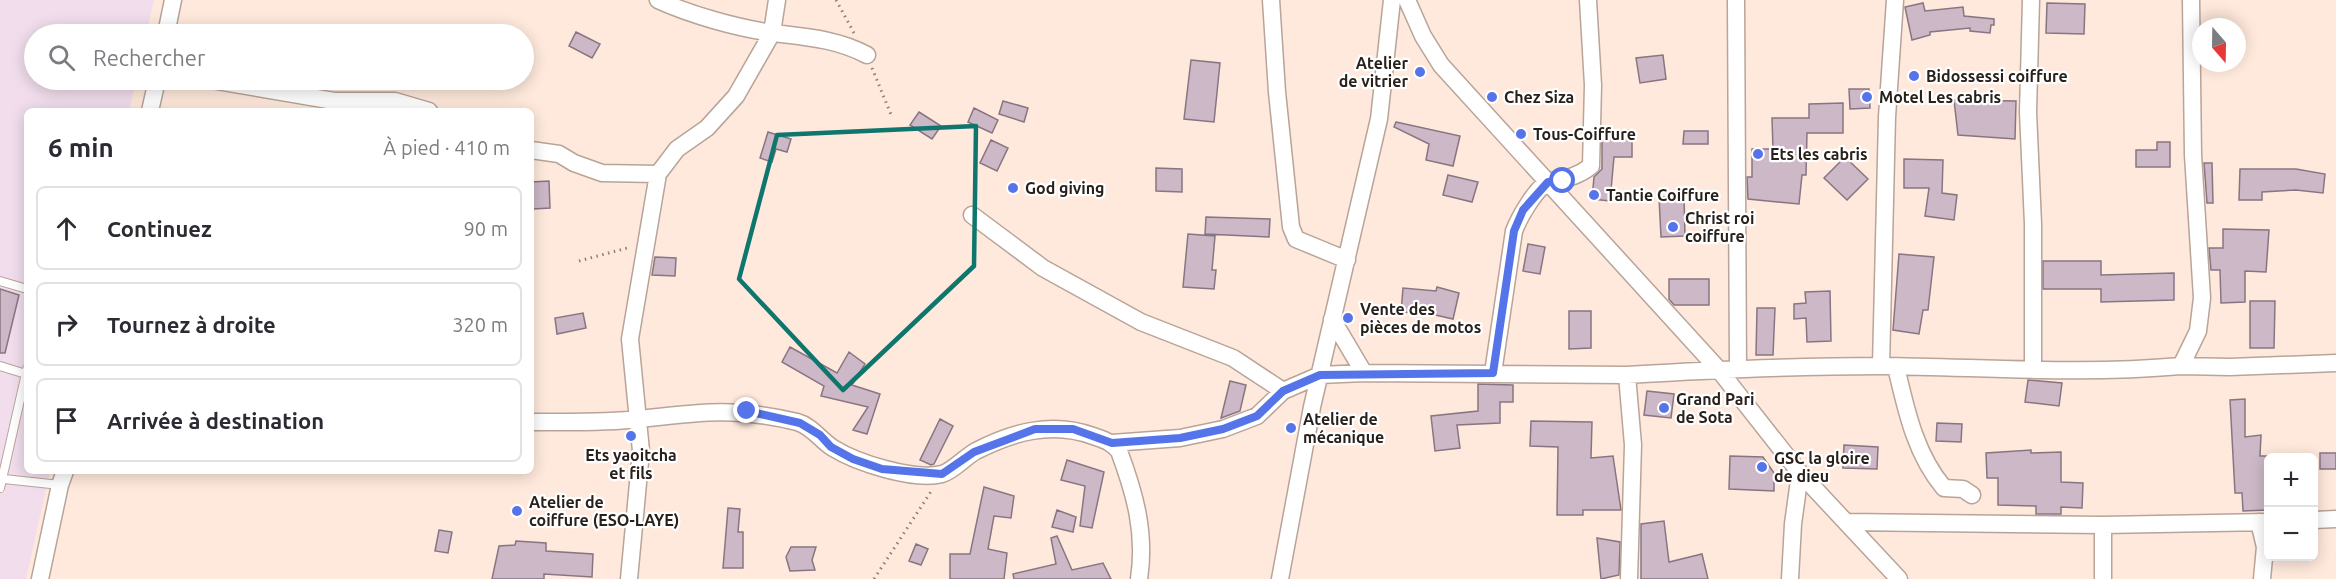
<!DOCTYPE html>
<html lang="fr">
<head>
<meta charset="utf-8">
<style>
	:root { --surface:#fff; --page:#f7f7f7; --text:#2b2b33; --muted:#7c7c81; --line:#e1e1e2 }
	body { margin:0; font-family:Ubuntu,sans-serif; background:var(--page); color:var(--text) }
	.controls { position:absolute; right:18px; bottom:18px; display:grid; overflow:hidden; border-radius:9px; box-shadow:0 3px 15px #0003 }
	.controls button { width:54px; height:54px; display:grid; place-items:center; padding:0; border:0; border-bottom:2px solid var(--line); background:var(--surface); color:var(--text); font:30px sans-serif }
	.compass { position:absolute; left:2192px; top:18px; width:54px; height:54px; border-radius:50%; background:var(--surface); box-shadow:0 3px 15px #0003; rotate:160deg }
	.stop { position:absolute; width:18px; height:18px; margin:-14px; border:4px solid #5574e9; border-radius:50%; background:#fff }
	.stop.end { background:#5574e9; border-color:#fff; box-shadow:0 2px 6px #0008 }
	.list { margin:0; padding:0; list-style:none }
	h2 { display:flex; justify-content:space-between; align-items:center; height:78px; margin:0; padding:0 24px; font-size:26px }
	h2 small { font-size:20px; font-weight:400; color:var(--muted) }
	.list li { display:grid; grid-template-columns:39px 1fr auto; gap:18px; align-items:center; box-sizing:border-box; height:84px; margin:0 12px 12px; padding:0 12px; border:2px solid var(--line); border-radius:9px }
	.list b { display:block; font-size:22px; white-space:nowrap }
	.list em { font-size:20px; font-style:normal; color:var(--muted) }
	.icon { flex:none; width:33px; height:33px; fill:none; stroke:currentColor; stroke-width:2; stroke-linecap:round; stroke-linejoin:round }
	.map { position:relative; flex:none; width:2336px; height:579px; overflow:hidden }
	.search { position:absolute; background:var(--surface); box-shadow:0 3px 15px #0003; left:24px; top:24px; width:510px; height:66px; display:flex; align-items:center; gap:15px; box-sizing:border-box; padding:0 21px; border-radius:33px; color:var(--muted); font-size:22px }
	.panel { position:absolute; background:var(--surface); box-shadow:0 3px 15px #0003; left:24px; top:108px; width:510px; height:366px; border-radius:9px }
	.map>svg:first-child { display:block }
</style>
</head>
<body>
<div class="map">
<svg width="2336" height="579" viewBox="0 0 2336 579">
	<rect width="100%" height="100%" fill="#ffe9dc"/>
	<path fill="#f1ddec" d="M0,0H154L146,34H34V80H136L129,111H27V471H50L26,579H0Z"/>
	<path fill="#ccb8c6" stroke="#887582" stroke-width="1.5" d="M1923,3L1925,11L1963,7L1964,16L1994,19V25H1991L1990,33L1970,31V28L1930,32V35L1912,40L1905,7Z
		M2047,3L2085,4L2084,34L2046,33Z
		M576,32L600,44L592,58L569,46Z
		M1663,55L1666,79L1640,83L1636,58Z
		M1191,60L1220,63L1214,122L1184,119Z
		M1849,89H1869L1870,108L1850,109Z
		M1954,100L2016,101L2015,139L1958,135Z
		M1003,101L1028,108L1024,122L999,114Z
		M1843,103V133H1807L1806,175H1802L1799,204L1748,199L1747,177H1752V149H1773L1772,118H1809V104Z
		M974,108L998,120L992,133L968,122Z
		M919,112L941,126L932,139L910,125Z
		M1396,122L1460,136L1453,166L1426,160L1429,144L1394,127Z
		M1602,130H1632V157H1614L1610,201L1592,199L1594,177L1602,169Z
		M1684,131H1708V144H1683Z
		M768,132L791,139L787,152L776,149L772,162L760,158Z
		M991,140L1008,148L997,171L980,163Z
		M2157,142H2170V167H2136V150H2157Z
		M1845,157L1868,179L1847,200L1824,178Z
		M1904,159L1943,160L1942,193L1957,195L1954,220L1925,216L1929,188H1904Z
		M2204,163H2212L2213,203H2207Z
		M1156,168L1182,169V192L1156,191Z
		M2240,169H2296L2325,174L2323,193L2296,190L2262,192V200H2239Z
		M1448,175L1478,182L1472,202L1443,195Z
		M549,181L550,208L533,209L531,182Z
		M1684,196L1685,236L1661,237L1659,197Z
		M1206,217L1270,219L1269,237L1205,234Z
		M2223,229L2269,230L2266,272L2245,271V302L2221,303L2220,270H2211L2209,248H2223Z
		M1188,234L1215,236L1212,270H1216L1214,289L1183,287Z
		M1528,244L1545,247L1540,274L1523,271Z
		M1899,254L1934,257L1928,310H1923L1919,334L1893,330Z
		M655,257L676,258L675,276L652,275Z
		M2043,261H2101V275L2174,273V300L2101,302V289H2043Z
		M1669,279H1709V305H1674L1669,299Z
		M1437,287L1459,293L1453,319L1418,311V313L1401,312L1403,288L1436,291Z
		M0,289L19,295L5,353H0Z
		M1830,291L1831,341L1807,342L1806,318L1794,319V304L1806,303L1805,292Z
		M2250,301H2275L2274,348H2250Z
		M1757,308H1775L1773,355H1756Z
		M1569,311H1591V348L1569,349Z
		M583,313L586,328L557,334L555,318Z
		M790,347L837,373L849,352L865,364L852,385L880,394L867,434L853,430L868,407L821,396L824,386L782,362Z
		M2028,380L2062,383L2059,406L2025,402Z
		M1230,381L1246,385L1240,411L1221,418Z
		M1478,384L1513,385V402H1500V423L1457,425L1460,448L1435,451L1431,416L1478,411Z
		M1647,391L1674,394L1671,418L1644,415Z
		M2245,399V437L2261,435L2260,456H2268V510L2243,511L2242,493H2235L2230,400Z
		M940,419L953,426L934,464L931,465L920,460Z
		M1531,421L1592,422L1591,458L1613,456L1621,510H1583V515H1557L1558,447L1530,446Z
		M1937,423L1962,424L1961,442L1936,441Z
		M1844,445L1878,447L1877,469L1843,468Z
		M2031,450V453L2061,452V482L2083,483L2082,508L2061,507V514H2036V506L1998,505V478H1987L1986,453Z
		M2320,453H2336V469H2320Z
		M1730,456L1763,457L1774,473V491L1729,489Z
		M1067,460L1104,472L1092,528L1080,526L1085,486L1061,480Z
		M984,487L1014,496L1011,518L994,516L988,549L1007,553L1004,579H950V554H970Z
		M728,508L740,509L738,532H743V568H723Z
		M1057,510L1076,517L1073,532L1052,527Z
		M1664,521L1669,562L1702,554L1708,579H1641V524Z
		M439,530L452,532L448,553L435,551Z
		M1057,536L1072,570L1103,563L1111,579H1014L1013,574L1056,564L1051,538Z
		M1597,538L1620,542L1619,575L1601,579Z
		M516,541L546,543V551L593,554L592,577L544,574V579H492L499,546L515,545Z
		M916,544L928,549L921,565L909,561Z
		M791,547H816L812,560L815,570L790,571L786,557Z"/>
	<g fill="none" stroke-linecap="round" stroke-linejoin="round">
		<g stroke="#b8a498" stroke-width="10">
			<path id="service" d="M0,281L27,289
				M0,366L26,374
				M4,479L60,485
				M0,488L27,369"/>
		</g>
		<g stroke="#b8a498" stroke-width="19">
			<path id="minor" d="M658,0C691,15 737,28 773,33C806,37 837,39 867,55
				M1271,0L1277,92L1291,227L1296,239L1347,260
				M1407,0L1423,36L1441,65L1719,370L1800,473L1899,579
				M1736,0L1738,369
				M2031,0L2028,112L2033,224V370
				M166,34L173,0
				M211,80L334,101H395L429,111
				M150,111L157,80
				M531,150L559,154L574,163L602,173L658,174
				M972,215L1043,268L1141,322L1233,358L1283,391
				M1332,319L1364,373
				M1881,366L1887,117L1895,0
				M2181,366L2230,367L2336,363
				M1896,367C1906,409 1915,454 1944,488L1963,489L1972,495
				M1493,373L1514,231C1519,218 1537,185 1551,181C1567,178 1577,177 1591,166L1593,85L1588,0
				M1627,375C1711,370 1797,366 1881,366C1981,367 2081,375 2181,366L2198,331L2202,298L2193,155L2191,0
				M531,422C567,422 604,423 640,419C701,412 735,407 797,422C812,426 820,440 833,448C857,463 914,481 942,474C953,471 965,457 976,451C1013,432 1052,421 1093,436C1104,440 1112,442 1119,451C1135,494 1146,533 1139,579
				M1112,443L1180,438L1223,429L1257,416L1283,391L1320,375L1364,373L1627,375L1633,445L1629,579
				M2314,520L2336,519
				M1846,522L2103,525L2268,522
				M2259,522L2265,547L2262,579
				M40,579L60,485L65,471
				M629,579L641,451L630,339L658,174L677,149L707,128L736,96L772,33L777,0
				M1280,579L1312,407L1379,119L1392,0
				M1790,579L1793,524L1800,473
				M2103,579V525"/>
		</g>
		<path stroke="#8e8077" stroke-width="3" stroke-dasharray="1.5 4.5" stroke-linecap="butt" d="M836,0L854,33
			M872,68L892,117
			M579,261L631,247
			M874,579L932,490"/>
		<use href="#service" stroke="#fff" stroke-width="8"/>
		<use href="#minor" stroke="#fff" stroke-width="16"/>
	</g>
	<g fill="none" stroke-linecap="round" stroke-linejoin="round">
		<path stroke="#5574e9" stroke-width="8" d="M747,411L800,423L820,435L831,447L853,459L882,469L942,474L974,452L1035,429H1073L1112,443L1180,438L1223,429L1257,416L1283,391L1320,375L1493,373L1514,231L1523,210L1548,182L1563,181"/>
	</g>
	<path fill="none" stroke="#0f766e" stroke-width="4.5" stroke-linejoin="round" d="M976,126L974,266L843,390L739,279L777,135Z"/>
	<g fill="#5574e9" stroke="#fff" stroke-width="2">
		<circle cx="1420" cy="72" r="6"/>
		<circle cx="1914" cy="76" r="6"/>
		<circle cx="1492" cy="97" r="6"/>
		<circle cx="1867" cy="97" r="6"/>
		<circle cx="1521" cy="134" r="6"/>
		<circle cx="1758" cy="154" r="6"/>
		<circle cx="1013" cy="188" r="6"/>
		<circle cx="1594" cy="195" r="6"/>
		<circle cx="1673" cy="227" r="6"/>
		<circle cx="1348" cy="318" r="6"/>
		<circle cx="1664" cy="408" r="6"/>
		<circle cx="1291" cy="428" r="6"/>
		<circle cx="631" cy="436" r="6"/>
		<circle cx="1762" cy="467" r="6"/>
		<circle cx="517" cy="511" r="6"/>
	</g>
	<g text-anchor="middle" stroke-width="4.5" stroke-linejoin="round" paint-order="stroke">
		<g font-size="16" font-weight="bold" fill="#28201b" stroke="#fff" text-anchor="start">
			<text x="1408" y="69" text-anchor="end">Atelier<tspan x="1408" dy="18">de vitrier</tspan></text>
			<text x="1926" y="82">Bidossessi coiffure</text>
			<text x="1504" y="103">Chez Siza</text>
			<text x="1879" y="103">Motel Les cabris</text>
			<text x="1533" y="140">Tous-Coiffure</text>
			<text x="1770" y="160">Ets les cabris</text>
			<text x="1025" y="194">God giving</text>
			<text x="1606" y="201">Tantie Coiffure</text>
			<text x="1685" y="224">Christ roi<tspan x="1685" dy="18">coiffure</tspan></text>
			<text x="1360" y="315">Vente des<tspan x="1360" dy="18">pièces de motos</tspan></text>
			<text x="1676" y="405">Grand Pari<tspan x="1676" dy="18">de Sota</tspan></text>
			<text x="1303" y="425">Atelier de<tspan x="1303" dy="18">mécanique</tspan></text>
			<text x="631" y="461" text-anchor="middle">Ets yaoitcha<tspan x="631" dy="18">et fils</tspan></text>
			<text x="1774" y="464">GSC la gloire<tspan x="1774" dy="18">de dieu</tspan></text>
			<text x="529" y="508">Atelier de<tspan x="529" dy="18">coiffure (ESO-LAYE)</tspan></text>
		</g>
	</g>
</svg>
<div class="controls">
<button>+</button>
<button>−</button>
</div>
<svg class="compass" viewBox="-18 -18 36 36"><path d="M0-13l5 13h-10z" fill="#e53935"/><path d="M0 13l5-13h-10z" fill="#7c7c81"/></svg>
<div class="stop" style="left:1563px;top:181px"></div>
<div class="stop end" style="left:747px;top:411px"></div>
<div class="search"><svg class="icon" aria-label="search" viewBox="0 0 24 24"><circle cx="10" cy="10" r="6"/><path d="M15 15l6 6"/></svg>Rechercher</div>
<section class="panel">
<h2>6 min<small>À pied · 410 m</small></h2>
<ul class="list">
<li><svg class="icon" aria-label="ahead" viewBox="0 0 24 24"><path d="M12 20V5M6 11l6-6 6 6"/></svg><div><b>Continuez</b></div><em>90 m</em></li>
<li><svg class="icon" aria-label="right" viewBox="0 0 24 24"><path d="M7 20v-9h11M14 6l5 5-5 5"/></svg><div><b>Tournez à droite</b></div><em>320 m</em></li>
<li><svg class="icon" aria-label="arrive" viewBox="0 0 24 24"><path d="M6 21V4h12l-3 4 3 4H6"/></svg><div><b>Arrivée à destination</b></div></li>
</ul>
</section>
</div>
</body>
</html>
